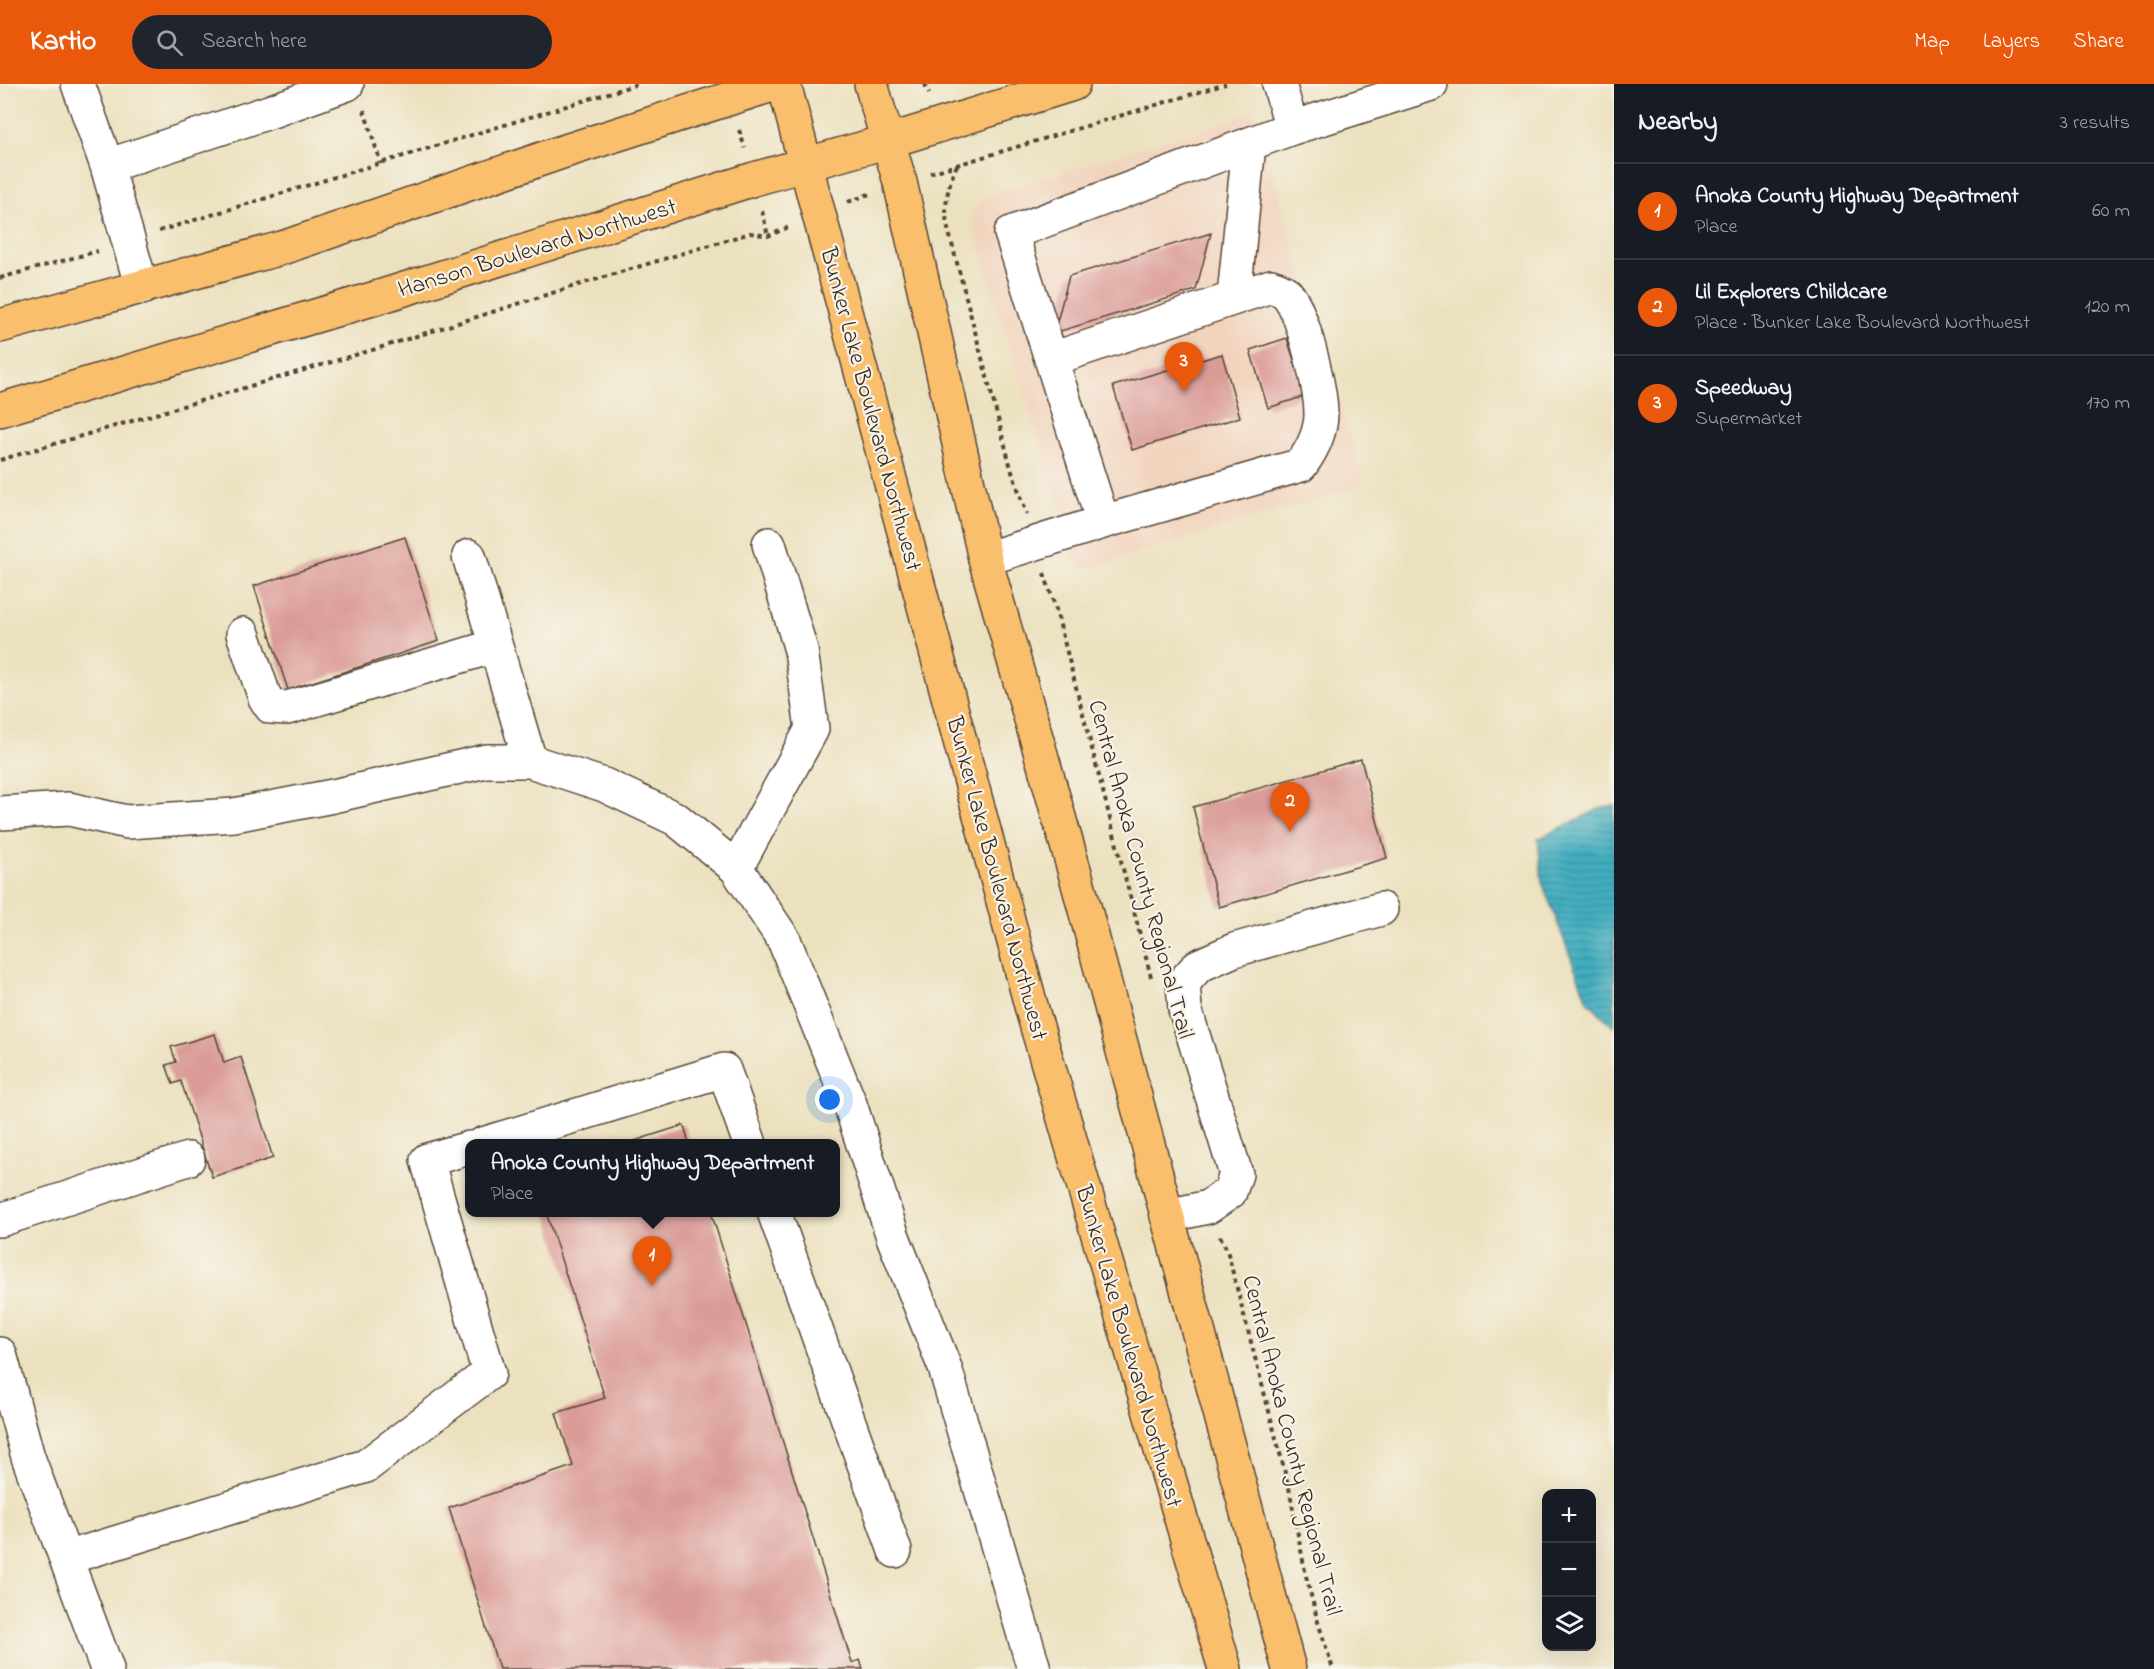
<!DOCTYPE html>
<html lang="en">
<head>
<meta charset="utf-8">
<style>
	:root { --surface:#171b24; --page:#20242c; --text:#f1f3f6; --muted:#9ea1a6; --line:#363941; --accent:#ea580c }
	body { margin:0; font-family:"Indie Flower",sans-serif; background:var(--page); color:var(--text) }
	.controls { position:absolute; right:18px; bottom:18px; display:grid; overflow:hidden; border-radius:12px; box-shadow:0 6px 24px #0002 }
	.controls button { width:54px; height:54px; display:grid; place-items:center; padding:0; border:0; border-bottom:2px solid var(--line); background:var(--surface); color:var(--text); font:30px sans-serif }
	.you { position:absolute; left:830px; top:1016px; width:21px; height:21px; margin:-15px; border:4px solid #fff; border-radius:50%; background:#1a73e8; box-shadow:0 0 0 9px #1a73e833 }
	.badge { display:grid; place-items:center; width:39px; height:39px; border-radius:50%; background:var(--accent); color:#fff; font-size:20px; font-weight:700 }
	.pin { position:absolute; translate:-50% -50px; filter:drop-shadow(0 2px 3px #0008) }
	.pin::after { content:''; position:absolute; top:32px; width:21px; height:18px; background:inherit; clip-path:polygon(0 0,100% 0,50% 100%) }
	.popup { position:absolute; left:465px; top:1055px; width:375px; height:78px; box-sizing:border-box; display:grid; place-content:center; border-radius:12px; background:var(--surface); filter:drop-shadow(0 2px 4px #0005); font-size:20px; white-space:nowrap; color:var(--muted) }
	.popup b { font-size:22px; color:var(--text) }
	.popup::after { content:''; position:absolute; left:50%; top:100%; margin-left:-12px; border:12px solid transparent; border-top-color:var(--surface) }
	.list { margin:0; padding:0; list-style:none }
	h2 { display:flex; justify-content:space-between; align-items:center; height:78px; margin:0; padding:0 24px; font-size:26px }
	h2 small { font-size:20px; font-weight:400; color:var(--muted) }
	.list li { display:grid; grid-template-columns:39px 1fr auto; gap:18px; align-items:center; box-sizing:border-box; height:96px; padding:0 24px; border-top:2px solid var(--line) }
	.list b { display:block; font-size:22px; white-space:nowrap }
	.list p { margin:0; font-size:20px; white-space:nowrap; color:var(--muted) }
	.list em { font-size:20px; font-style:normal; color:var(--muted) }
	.icon { flex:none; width:33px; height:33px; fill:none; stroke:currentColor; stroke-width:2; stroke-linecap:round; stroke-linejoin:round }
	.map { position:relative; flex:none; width:1614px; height:1585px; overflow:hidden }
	header { display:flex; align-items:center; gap:36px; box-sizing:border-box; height:84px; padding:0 30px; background:var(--accent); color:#fff }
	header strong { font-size:28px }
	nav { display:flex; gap:33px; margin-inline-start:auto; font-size:21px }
	.search { width:420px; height:54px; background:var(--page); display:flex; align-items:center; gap:15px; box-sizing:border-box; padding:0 21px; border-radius:33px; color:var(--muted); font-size:22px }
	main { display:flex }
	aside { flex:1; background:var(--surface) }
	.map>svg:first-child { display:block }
</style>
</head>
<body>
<header>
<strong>Kartio</strong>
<div class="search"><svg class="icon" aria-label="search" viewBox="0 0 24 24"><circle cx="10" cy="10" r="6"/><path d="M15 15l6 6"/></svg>Search here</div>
<nav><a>Map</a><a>Layers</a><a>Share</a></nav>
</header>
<main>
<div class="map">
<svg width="1614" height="1585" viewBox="0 0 1614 1585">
	<defs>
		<pattern id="water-rules" width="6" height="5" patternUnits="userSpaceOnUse" patternTransform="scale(1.5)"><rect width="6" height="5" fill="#42aec0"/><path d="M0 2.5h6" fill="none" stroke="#388e9b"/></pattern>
	</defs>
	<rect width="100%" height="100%" fill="#f7f3e8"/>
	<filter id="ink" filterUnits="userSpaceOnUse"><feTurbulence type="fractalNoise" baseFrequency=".0167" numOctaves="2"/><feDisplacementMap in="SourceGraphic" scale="12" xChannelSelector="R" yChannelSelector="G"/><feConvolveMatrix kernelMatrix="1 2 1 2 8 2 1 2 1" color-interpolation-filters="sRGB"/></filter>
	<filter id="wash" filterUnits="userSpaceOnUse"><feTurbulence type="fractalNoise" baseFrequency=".008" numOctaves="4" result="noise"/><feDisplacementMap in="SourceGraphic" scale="24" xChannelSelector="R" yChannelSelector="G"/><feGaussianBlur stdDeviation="1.35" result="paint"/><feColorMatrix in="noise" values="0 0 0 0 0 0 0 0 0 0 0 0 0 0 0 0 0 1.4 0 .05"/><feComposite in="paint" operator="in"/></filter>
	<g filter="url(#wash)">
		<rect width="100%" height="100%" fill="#ece1bf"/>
		<path fill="#f2d4be" d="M1254,29L1365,401L1079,487L971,137L981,113Z"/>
		<path fill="url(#water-rules)" stroke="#3e6c6f" stroke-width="1.5" d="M1614,721V944L1587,916L1542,798L1538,755L1601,724Z"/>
		<g id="blocks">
			<path fill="#db9c98" d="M1211,149L1196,206L1054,249L1069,192Z
				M1287,254L1305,312L1268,324L1250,266Z
				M1222,270L1240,333L1132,366L1113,302Z
				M405,453L439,557L288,606L254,502Z
				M1361,675L1387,774L1219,823L1193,723Z
				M215,950L224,979L241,973L273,1074L212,1093L181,997L173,1000L166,981L176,978L171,963Z
				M684,1041L689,1060H628V1059Z
				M546,1128H711L852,1579L860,1576L863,1585H499L449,1424L573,1382L556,1329L605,1314Z"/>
		</g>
	</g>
	<g filter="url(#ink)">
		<use href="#blocks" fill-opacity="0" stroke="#564536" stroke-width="1.5"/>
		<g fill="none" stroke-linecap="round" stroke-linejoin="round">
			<g stroke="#564536" stroke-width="36">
				<path id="minor" d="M78,0L107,82
					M1279,0L1292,44
					M142,204L107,82L269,28L347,0
					M1234,213L1249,60
					M1052,275L1271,202C1276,204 1284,206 1287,210C1303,228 1321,306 1321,330C1321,349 1312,366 1301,381L1103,438
					M469,472L530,677
					M985,475L1103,438L1011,149L1292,44L1431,0
					M243,550L265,614L271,623L287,624L495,562
					M0,729L69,725L127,738L234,731L333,712L486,677H530L604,701L676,735L736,784L784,856L850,1020L893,1153L945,1284L1034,1585
					M736,784L812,645L801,566L769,460
					M483,1060L724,986L750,1060
					M774,1128L895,1467
					M1167,1132L1208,1123L1230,1108L1236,1090L1185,925L1183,899L1198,882L1234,866L1381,825
					M0,1136L188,1075
					M0,1270L28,1373L107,1585
					M66,1474L366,1382L489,1289L427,1076L469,1064"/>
			</g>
			<g stroke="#564536" stroke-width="36">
				<path id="major" d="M784,0L1033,929L1225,1585
					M871,0L900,98L985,475L1077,796L1289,1585
					M0,242L282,164L559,69L775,0
					M0,326L379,213L754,95L889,57L1073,0"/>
			</g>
			<path stroke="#564536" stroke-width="4" stroke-dasharray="4.5 4.5" stroke-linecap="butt" d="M925,0L929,10
				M364,26L381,80
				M739,46L745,64
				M957,81C948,101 944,119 947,141L1012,388L1027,430
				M930,89L1226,0
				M848,118L872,109
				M762,127L768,152
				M159,147L638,0
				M0,194L98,167
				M0,376L379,264L568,204L750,149L768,152L789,143
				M1044,489L1055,522L1151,893
				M1220,1152L1227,1166L1289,1404L1306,1492L1318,1538L1333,1585"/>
			<use href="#minor" stroke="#fff" stroke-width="33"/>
			<use href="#major" stroke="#f9bf6d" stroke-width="33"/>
		</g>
	</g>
	<g text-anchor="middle" stroke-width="4.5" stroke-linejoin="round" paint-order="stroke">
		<g font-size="24" fill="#3b2a1e" stroke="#f7f3e8">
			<text transform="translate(537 163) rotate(-17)" y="8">Hanson Boulevard Northwest</text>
			<text transform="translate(872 325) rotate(75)" y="8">Bunker Lake Boulevard Northwest</text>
			<text transform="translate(1142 785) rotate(75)" y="8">Central Anoka County Regional Trail</text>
			<text transform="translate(998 794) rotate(75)" y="8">Bunker Lake Boulevard Northwest</text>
			<text transform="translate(1130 1262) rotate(74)" y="8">Bunker Lake Boulevard Northwest</text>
			<text transform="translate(1293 1361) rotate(76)" y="8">Central Anoka County Regional Trail</text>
		</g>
	</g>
</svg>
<div class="controls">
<button>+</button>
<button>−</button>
<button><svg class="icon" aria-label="layers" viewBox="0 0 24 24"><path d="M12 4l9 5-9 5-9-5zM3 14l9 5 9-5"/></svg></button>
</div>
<div class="you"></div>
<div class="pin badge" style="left:652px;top:1202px">1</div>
<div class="popup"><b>Anoka County Highway Department</b>Place</div>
<div class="pin badge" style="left:1290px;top:748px">2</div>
<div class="pin badge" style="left:1184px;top:308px">3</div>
</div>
<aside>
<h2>Nearby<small>3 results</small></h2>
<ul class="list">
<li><span class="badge">1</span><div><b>Anoka County Highway Department</b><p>Place</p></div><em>60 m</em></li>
<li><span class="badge">2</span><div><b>Lil Explorers Childcare</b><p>Place · Bunker Lake Boulevard Northwest</p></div><em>120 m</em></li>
<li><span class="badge">3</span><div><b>Speedway</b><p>Supermarket</p></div><em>170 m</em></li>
</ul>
</aside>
</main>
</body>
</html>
